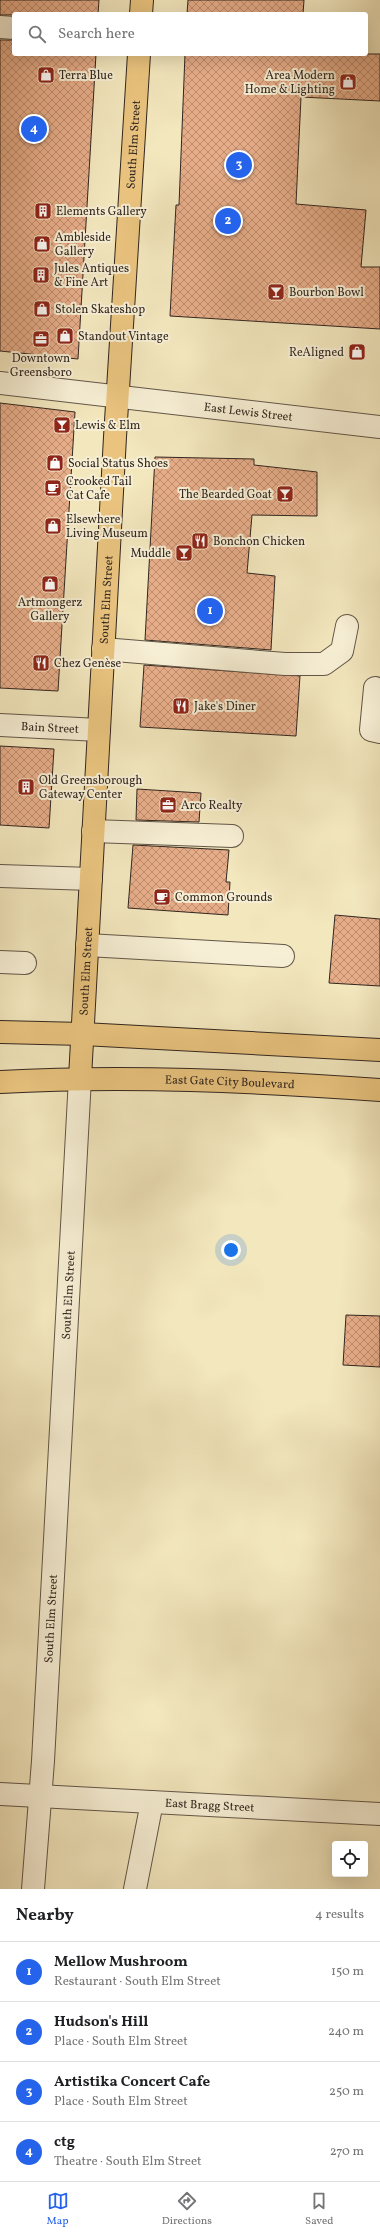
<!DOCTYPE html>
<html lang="en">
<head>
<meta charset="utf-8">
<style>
	:root { --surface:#fff; --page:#f6f6f6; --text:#202124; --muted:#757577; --line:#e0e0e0; --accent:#2563eb }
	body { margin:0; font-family:Vollkorn,serif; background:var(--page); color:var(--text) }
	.controls { position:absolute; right:12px; bottom:12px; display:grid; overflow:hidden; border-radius:4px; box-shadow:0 4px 16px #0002 }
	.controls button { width:36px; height:36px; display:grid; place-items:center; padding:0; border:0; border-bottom:1px solid var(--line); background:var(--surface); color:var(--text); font:20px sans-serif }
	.you { position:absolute; left:231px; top:1250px; width:14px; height:14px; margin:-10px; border:3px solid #fff; border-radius:50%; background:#1a73e8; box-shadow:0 0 0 6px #1a73e833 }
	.badge { display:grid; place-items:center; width:26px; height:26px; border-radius:50%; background:var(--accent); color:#fff; font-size:13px; font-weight:700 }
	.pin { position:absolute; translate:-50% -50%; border:2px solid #fff; box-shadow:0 1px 4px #0006 }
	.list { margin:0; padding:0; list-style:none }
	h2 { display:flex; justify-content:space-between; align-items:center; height:52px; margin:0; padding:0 16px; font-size:17px }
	h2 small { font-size:13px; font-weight:400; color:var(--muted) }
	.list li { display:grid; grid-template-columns:26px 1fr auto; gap:12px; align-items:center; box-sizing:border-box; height:60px; padding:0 16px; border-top:1px solid var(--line) }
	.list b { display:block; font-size:15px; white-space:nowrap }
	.list p { margin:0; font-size:13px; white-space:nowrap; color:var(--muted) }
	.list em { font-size:13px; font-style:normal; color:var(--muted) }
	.icon { flex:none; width:22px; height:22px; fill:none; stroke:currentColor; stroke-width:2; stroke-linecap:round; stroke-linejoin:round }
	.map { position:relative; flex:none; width:380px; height:1889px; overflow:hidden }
	.search { position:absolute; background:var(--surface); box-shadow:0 4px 16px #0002; left:12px; right:12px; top:12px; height:44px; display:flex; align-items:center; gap:10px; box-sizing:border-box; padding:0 14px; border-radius:4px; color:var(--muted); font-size:15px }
	.sheet { height:292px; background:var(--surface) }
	nav { display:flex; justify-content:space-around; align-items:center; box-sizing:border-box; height:56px; border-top:1px solid var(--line); background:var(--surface); font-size:11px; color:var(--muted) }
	nav a { display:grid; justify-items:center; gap:2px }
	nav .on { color:var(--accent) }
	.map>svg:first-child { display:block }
</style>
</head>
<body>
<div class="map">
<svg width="380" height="1889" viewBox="0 0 380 1889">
	<defs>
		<pattern id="building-cross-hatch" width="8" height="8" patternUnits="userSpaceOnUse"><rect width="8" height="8" fill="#e7ad89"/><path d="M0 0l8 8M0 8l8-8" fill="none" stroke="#bc8d6f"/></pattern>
	</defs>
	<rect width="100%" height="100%" fill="#f3e7be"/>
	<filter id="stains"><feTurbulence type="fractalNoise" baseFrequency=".005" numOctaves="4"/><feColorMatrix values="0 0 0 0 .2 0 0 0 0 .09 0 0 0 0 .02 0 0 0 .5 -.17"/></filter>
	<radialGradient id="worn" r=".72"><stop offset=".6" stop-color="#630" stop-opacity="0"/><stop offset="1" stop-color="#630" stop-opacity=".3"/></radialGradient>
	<path fill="url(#building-cross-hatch)" stroke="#31261f" d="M0,0H99L98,14L0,15Z
		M188,0H304L303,14H187Z
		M0,40H14V54H96L78,359L0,351Z
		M185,54H380V101L301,97L296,204L366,210L361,267H380V329L170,316L176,205H179Z
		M0,403L75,412L58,691L0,688Z
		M155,457L254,459V465L317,472V516L252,515L247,573L275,576L271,650L145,640Z
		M144,665L300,676L296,736L140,727Z
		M0,746L54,749L49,828L0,825Z
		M137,789L201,793L199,822L136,820Z
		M133,845L229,850L226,882H230L228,915L128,908Z
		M335,915L380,919V986L329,983Z
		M346,1315L380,1316V1367L343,1365Z"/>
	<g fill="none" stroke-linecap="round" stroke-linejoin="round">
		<g stroke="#625647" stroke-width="24">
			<g id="minor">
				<path d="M0,27L14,28"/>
				<path id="s1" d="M0,383L380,427"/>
				<path d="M103,649L285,664H324L342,651L347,626"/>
				<path d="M375,688L371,730L380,732"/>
				<path id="s2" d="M0,725L99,730"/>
				<path d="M93,831L232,836"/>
				<path d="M0,876L91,879"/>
				<path d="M87,945L283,956"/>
				<path d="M0,962L25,963"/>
				<path id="s3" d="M0,1794L380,1814"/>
				<path id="s4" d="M33,1889L43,1761L80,1078"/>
				<path d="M135,1889L152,1802"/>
			</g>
		</g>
		<g stroke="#31261f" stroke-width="24">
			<g id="major">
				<path d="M141,14L142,0"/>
				<path d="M0,1032L83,1034L380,1050"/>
				<path id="s5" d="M80,1078L115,437L139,54"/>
				<path id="s6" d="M0,1082C127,1075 253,1081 380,1090"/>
			</g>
		</g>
		<use href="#minor" stroke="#f7efd5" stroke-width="22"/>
		<use href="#major" stroke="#eac47f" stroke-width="22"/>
	</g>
	<defs>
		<g id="shop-square" transform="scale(0.9)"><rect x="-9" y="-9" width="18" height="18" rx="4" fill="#8f2418" stroke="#f7efd5"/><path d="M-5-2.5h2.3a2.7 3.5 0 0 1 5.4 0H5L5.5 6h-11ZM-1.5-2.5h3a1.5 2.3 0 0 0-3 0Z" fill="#fff"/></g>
		<g id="building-square" transform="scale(0.9)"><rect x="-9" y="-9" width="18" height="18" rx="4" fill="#8f2418" stroke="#f7efd5"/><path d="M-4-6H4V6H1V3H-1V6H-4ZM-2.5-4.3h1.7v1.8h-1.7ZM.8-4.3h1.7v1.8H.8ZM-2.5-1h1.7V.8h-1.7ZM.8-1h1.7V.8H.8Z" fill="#fff"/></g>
		<g id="bar-square" transform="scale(0.9)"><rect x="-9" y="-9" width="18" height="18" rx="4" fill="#8f2418" stroke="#f7efd5"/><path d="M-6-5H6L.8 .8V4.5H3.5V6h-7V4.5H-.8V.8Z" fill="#fff"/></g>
		<g id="office-square" transform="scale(0.9)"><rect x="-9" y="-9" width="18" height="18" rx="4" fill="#8f2418" stroke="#f7efd5"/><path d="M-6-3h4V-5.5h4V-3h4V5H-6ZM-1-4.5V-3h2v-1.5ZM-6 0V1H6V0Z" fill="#fff"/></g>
		<g id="cafe-square" transform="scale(0.9)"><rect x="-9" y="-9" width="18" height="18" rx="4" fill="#8f2418" stroke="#f7efd5"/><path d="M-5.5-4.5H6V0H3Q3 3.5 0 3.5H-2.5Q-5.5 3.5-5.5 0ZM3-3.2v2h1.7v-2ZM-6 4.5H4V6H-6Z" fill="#fff"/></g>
		<g id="restaurant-square" transform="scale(0.9)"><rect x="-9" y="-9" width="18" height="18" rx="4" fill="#8f2418" stroke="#f7efd5"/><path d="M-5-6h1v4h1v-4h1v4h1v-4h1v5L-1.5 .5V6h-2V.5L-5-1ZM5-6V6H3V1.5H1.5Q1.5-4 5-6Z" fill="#fff"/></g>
	</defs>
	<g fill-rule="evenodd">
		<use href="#shop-square" x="46" y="75"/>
		<use href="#shop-square" x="348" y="82"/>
		<use href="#building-square" x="43" y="211"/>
		<use href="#shop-square" x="42" y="244"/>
		<use href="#building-square" x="41" y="275"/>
		<use href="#bar-square" x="276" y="292"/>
		<use href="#shop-square" x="42" y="309"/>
		<use href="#shop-square" x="65" y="336"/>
		<use href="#office-square" x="41" y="339"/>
		<use href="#shop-square" x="357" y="352"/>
		<use href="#bar-square" x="62" y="425"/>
		<use href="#shop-square" x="55" y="463"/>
		<use href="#cafe-square" x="53" y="488"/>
		<use href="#bar-square" x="285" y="494"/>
		<use href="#shop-square" x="53" y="526"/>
		<use href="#restaurant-square" x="200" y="541"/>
		<use href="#bar-square" x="184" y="553"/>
		<use href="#shop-square" x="50" y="584"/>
		<use href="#restaurant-square" x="41" y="663"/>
		<use href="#restaurant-square" x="181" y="706"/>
		<use href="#building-square" x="26" y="787"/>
		<use href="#office-square" x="168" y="805"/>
		<use href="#cafe-square" x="162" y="897"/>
	</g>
	<g text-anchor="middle" stroke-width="4" stroke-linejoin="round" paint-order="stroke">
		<g font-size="12" fill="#31261f" stroke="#f7efd5" text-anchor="start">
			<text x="59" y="79">Terra Blue</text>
			<text x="335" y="79" text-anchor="end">Area Modern<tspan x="335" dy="14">Home &amp; Lighting</tspan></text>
			<text x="56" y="215">Elements Gallery</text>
			<text x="55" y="241">Ambleside<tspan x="55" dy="14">Gallery</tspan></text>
			<text x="54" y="272">Jules Antiques<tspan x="54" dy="14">&amp; Fine Art</tspan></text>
			<text x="289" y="296">Bourbon Bowl</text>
			<text x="55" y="313">Stolen Skateshop</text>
			<text x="78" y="340">Standout Vintage</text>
			<text x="344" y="356" text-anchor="end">ReAligned</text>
			<text x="41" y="362" text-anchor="middle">Downtown<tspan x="41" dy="14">Greensboro</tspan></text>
			<text x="75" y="429">Lewis &amp; Elm</text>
			<text x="68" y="467">Social Status Shoes</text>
			<text x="66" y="485">Crooked Tail<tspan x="66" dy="14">Cat Cafe</tspan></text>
			<text x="272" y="498" text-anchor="end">The Bearded Goat</text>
			<text x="66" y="523">Elsewhere<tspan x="66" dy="14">Living Museum</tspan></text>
			<text x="213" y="545">Bonchon Chicken</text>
			<text x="171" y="557" text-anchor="end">Muddle</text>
			<text x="50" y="606" text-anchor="middle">Artmongerz<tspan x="50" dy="14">Gallery</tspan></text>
			<text x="54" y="667">Chez Genèse</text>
			<text x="194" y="710">Jake's Diner</text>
			<text x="39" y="784">Old Greensborough<tspan x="39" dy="14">Gateway Center</tspan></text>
			<text x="181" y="809">Arco Realty</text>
			<text x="175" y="901">Common Grounds</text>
		</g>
		<g font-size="12" fill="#31261f" stroke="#f7efd5">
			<text dy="4" stroke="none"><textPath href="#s5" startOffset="935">South Elm Street</textPath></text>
			<text dy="4" stroke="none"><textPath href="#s1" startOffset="250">East Lewis Street</textPath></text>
			<text dy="4" stroke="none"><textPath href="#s5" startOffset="479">South Elm Street</textPath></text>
			<text dy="4" stroke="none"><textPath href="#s2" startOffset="50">Bain Street</textPath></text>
			<text dy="4" stroke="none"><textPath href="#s5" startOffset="107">South Elm Street</textPath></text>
			<text dy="4" stroke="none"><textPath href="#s6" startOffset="230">East Gate City Boulevard</textPath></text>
			<text dy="4" stroke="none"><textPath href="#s4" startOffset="595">South Elm Street</textPath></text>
			<text dy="4" stroke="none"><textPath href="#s4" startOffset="271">South Elm Street</textPath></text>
			<text dy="4" stroke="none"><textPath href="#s3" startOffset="210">East Bragg Street</textPath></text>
		</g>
	</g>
	<rect width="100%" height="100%" filter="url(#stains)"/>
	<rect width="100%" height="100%" fill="url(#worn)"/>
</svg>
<div class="controls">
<button><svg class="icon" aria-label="locate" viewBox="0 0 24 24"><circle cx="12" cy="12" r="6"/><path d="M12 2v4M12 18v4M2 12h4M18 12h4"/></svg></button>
</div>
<div class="you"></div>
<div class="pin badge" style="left:210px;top:611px">1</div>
<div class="pin badge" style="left:228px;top:221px">2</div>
<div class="pin badge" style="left:239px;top:165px">3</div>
<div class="pin badge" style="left:34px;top:129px">4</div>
<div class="search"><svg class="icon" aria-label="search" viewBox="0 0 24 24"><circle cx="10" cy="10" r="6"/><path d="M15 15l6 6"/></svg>Search here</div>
</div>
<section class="sheet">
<h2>Nearby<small>4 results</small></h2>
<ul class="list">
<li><span class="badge">1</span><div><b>Mellow Mushroom</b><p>Restaurant · South Elm Street</p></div><em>150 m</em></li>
<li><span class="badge">2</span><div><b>Hudson's Hill</b><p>Place · South Elm Street</p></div><em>240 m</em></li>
<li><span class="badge">3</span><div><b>Artistika Concert Cafe</b><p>Place · South Elm Street</p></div><em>250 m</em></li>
<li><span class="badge">4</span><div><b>ctg</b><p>Theatre · South Elm Street</p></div><em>270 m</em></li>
</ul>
</section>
<nav>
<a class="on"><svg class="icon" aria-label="map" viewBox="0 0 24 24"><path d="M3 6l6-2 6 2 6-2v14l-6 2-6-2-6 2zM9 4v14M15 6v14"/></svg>Map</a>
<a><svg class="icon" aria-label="directions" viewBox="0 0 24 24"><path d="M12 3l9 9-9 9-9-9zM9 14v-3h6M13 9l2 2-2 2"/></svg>Directions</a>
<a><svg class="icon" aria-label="saved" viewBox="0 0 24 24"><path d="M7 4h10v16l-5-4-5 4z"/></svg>Saved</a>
</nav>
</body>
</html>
